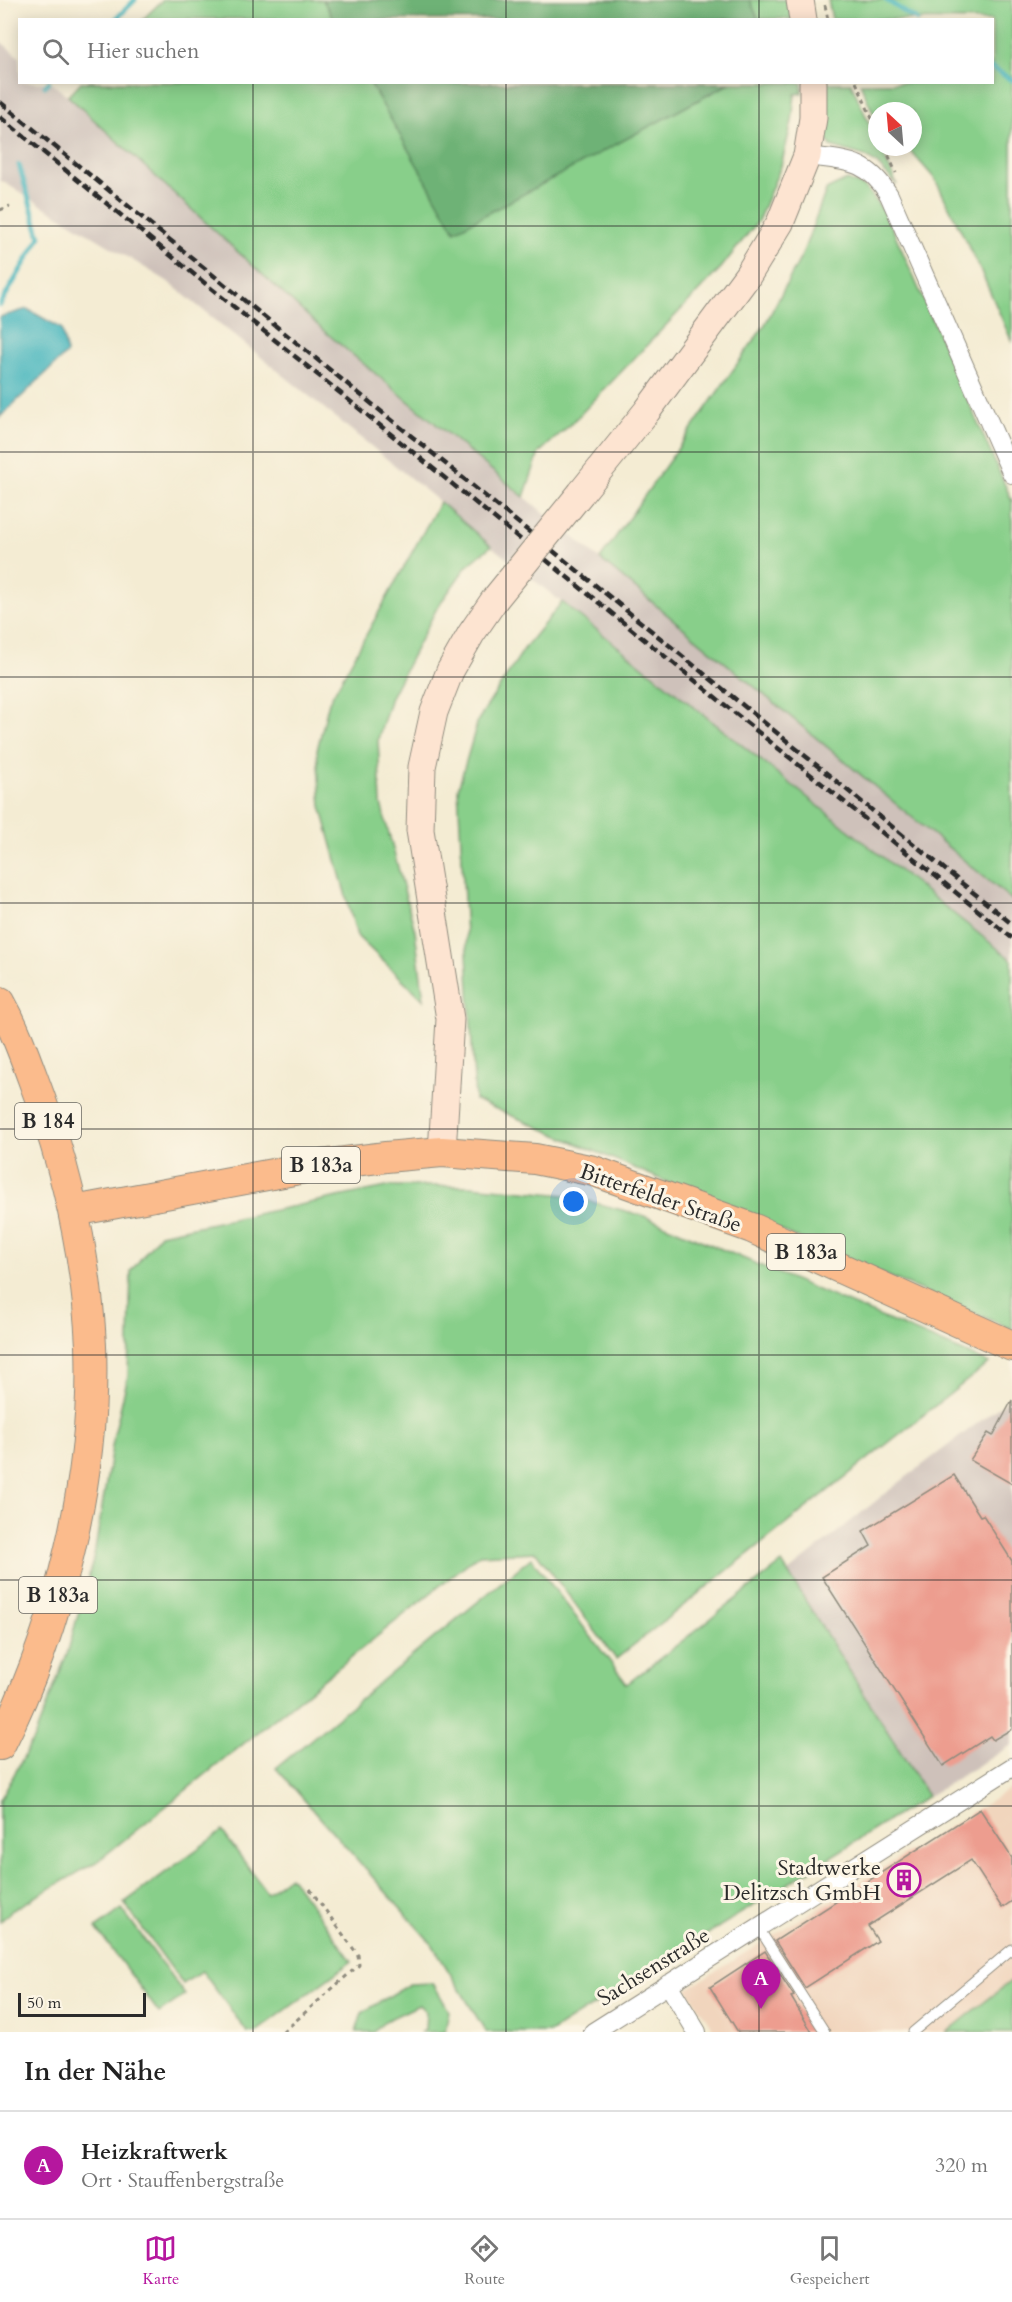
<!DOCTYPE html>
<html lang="de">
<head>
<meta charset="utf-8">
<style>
	:root { --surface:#fff; --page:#f6f6f6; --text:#222; --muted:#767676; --line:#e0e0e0; --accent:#b5179e }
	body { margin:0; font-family:Cardo,serif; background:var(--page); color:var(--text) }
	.compass { position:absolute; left:868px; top:102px; width:54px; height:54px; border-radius:50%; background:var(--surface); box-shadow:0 3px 15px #0003; rotate:334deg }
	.scale { position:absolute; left:18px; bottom:15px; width:128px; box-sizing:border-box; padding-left:6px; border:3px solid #2b2b2b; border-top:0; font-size:16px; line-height:21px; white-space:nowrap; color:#2b2b2b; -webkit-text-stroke:4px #fcf5e5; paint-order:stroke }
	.you { position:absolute; left:574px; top:1202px; width:21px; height:21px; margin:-15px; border:4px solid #fff; border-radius:50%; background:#1a73e8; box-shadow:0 0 0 9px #1a73e833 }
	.badge { display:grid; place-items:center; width:39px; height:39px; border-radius:50%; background:var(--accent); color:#fff; font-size:20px; font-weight:700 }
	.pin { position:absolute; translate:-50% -50px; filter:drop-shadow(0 2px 3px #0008) }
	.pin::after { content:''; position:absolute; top:32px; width:21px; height:18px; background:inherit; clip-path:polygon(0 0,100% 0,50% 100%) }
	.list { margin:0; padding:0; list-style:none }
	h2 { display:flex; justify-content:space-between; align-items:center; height:78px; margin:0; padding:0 24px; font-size:26px }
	h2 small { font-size:20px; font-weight:400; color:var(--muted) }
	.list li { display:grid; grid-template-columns:39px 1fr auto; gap:18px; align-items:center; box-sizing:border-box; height:108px; padding:0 24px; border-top:2px solid var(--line) }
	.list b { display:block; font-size:22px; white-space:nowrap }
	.list p { margin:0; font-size:20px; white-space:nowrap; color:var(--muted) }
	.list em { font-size:20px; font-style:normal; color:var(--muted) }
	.icon { flex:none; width:33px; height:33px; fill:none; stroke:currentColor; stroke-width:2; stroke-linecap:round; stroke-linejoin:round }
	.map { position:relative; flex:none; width:1012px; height:2032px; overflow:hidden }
	.search { position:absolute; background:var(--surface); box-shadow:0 3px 15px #0003; left:18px; right:18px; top:18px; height:66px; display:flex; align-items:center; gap:15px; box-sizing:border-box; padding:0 21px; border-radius:0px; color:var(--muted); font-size:22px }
	.sheet { height:186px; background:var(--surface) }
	nav { display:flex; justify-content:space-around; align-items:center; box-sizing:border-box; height:84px; border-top:2px solid var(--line); background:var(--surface); font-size:16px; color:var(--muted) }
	nav a { display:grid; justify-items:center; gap:3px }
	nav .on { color:var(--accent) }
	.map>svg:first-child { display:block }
</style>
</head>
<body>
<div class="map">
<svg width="1012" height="2032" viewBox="0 0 1012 2032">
	<rect width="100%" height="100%" fill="#fcf5e5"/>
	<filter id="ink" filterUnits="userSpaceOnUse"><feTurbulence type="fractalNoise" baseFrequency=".0167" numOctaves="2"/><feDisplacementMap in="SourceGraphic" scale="12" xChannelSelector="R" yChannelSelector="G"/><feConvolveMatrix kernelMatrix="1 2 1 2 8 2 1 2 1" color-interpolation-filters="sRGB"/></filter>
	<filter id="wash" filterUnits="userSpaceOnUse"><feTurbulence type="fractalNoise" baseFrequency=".008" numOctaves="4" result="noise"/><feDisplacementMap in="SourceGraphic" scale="24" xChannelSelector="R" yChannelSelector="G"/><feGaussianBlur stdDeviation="1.35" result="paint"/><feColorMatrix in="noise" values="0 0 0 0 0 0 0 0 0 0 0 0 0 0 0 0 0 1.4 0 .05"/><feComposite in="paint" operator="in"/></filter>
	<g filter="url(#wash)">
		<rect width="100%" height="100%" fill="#f4ecd3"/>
		<path fill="#f1d5bd" d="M1012,1788V1980L947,2032H715L687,1989Z"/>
		<path fill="#cec1ba" d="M0,41L19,57L20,82L51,83L68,96L324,331L1012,900V960L491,546L440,502L167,281L0,180Z
			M1012,1397V1745L928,1796L788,1572L892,1488Z"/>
		<path fill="#88cf8a" stroke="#5a7d5a" stroke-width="1.5" d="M163,0H323L334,19H143Z
			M750,0H790L795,19H758Z
			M828,0H1012V342L980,269L935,179L907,147H913V111H877V122L860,83L992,82V20L832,19Z
			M81,82L370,83L455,230L730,83H802V93L795,94L792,121L781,166L758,221L721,268L573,422L539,453L524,497L324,331L68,96Z
			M822,83H851L877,141V147H880L897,185L877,164L865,156L831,146C819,127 822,105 822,83Z
			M847,180L865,187L886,214L1012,501V900L600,559L764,326L802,255L826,190Z
			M440,502L491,546L466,567L437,608L391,697L378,739L381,804L415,931L424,1000L357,936L321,806L317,750L329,702Z
			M562,602L1012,960V1329L475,1100L458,789L478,720L526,646Z
			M391,1186H470L566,1195L644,1216L989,1363L616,1659L536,1552L478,1555L98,1861L11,1911L0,1922V1800L34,1738L68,1651L94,1556L114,1435L128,1376L131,1271L160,1234Z
			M531,1558L627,1684L782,1563L928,1796L551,2032H486L432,1944L276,1768Z
			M222,1831L267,1893L290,1876L352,1961L256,2032H247L202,1971L183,1984L124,1903Z
			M122,1909L185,1995L159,2013L96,1928Z
			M1012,1980V2032H947Z
			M433,1983L449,2011L445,2032H421L425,2029L426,2012L419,2005L385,2021L374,2032H356L362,2013L409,1984Z"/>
		<path fill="#6eb276" stroke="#4c6e50" stroke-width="1.5" d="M323,0H750L758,19L334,20Z
			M370,83H730L455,231Z"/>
		<path fill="#45b5bd" stroke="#387074" stroke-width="1.5" d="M27,309L61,328L67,353L0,417V317Z"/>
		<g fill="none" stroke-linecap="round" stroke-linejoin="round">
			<path stroke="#45b5bd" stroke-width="5" d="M886,0L917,20
				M115,20L135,0
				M992,68L1012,80
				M45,86L49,82
				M0,305L40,237L19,165"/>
		</g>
		<g id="blocks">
			<path fill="#ed9d8f" d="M1012,1400V1484L970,1460L988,1433L993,1436Z
				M954,1475L980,1516L983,1515L1012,1561V1729L993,1740L990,1736L943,1766L822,1577L871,1546L863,1531Z
				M980,1809L1012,1858V1901L1002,1908L971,1860L868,1926L878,1941L805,1988L775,1941Z
				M765,1951L794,1996L791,1997L812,2032H738L710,1987Z"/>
		</g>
	</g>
	<g filter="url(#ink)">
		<use href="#blocks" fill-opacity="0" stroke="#908c7f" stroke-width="1.5"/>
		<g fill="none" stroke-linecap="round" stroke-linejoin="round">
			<g stroke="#908c7f" stroke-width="11">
				<path id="service" d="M758,1927L825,2032
					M913,2032L1012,1949"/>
			</g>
			<g stroke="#908c7f" stroke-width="20">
				<path id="minor" d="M807,156C846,161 867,159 889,195L1012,474
					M668,1984L697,2032
					M593,2032L1012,1767"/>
			</g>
			<g stroke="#908c7f" stroke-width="29">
				<path id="secondary" d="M800,0L803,20
					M581,493L647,411L748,275L780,223L807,156L813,118V82
					M442,1152L450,1019L420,830L422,767L434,712L450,671L471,634L495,599"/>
			</g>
			<g stroke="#908c7f" stroke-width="32">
				<path id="primary" d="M0,1002C17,1032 28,1066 40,1098C69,1178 87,1261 91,1346C96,1477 59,1628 0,1745
					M74,1211L321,1165L386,1157L442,1152L535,1159L594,1171L752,1228L1012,1346"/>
			</g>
			<path stroke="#908c7f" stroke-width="3" stroke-dasharray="4.5 4.5" stroke-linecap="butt" d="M825,5L828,20
				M856,82L877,130
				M885,147L896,173
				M0,210L10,206
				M283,2032L359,1965L358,1955L310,1889"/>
			<use href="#service" stroke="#fff" stroke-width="9"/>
			<use href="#minor" stroke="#fff" stroke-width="18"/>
			<use href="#secondary" stroke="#fde4d1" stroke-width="27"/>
			<use href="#primary" stroke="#fbbb8c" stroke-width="30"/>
			<path stroke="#2b2b2b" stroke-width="4.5" stroke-dasharray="9 4.5" stroke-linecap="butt" d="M0,102L532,534
				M0,117L525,543
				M552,550L1012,924
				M545,559L1012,938"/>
			<g stroke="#908c7f" stroke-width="29" stroke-linecap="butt">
				<path id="secondary-bridge" d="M495,599L581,493"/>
			</g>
			<use href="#secondary-bridge" stroke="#fde4d1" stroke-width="27"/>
		</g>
	</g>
	<path fill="none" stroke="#2b2b2b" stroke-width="1.5" stroke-opacity="0.55" d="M253,0V20M506,0V20M759,0V20M253,82V2032M506,82V2032M759,82V2032M0,226H1012M0,452H1012M0,677H1012M0,903H1012M0,1129H1012M0,1355H1012M0,1580H1012M0,1806H1012"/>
	<defs>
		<g id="building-ring" transform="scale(1.725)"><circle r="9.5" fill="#fcf5e5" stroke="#b5179e" stroke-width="1.5"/><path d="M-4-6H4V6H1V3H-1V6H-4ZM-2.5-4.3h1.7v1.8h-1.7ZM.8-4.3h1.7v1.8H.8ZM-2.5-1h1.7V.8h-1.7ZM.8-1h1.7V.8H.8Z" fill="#b5179e"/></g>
	</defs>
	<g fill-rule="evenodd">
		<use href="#building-ring" x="904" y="1880"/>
	</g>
	<g text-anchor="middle" stroke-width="6" stroke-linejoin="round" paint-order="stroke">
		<g fill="#fcf5e5" stroke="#6a6863" stroke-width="1.5">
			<rect x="15" y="1103" width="66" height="36" rx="4.5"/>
			<rect x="282" y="1147" width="78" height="36" rx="4.5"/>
			<rect x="767" y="1234" width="78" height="36" rx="4.5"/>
			<rect x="19" y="1577" width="78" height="36" rx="4.5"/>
		</g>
		<g font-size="21" font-weight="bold" fill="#2b2b2b">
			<text x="48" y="1128">B 184</text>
			<text x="321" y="1172">B 183a</text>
			<text x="806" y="1259">B 183a</text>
			<text x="58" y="1602">B 183a</text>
		</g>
		<g font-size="22" fill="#2b2b2b" stroke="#fcf5e5">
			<text transform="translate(661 1197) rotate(19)" y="8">Bitterfelder Straße</text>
			<text transform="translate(653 1966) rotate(-32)" y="8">Sachsenstraße</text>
		</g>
		<g font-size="22" fill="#2b2b2b" stroke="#fcf5e5" text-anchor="end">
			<text x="881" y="1875">Stadtwerke<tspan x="881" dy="25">Delitzsch GmbH</tspan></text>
		</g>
	</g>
</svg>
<svg class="compass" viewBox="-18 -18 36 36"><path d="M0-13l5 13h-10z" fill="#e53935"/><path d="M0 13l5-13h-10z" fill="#767676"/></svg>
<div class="scale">50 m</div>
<div class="you"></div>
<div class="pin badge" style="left:761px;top:2009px">A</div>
<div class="search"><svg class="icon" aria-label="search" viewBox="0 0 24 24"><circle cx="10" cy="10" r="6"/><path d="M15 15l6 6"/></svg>Hier suchen</div>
</div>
<section class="sheet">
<h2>In der Nähe<small></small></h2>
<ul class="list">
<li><span class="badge">A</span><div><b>Heizkraftwerk</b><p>Ort · Stauffenbergstraße</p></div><em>320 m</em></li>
</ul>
</section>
<nav>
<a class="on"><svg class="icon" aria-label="map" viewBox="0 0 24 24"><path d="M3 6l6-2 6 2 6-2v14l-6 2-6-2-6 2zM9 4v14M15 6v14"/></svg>Karte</a>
<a><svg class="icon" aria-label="directions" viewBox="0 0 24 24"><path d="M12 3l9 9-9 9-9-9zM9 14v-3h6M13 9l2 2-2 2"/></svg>Route</a>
<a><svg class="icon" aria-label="saved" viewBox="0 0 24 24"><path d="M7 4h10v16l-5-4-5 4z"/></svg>Gespeichert</a>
</nav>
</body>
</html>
